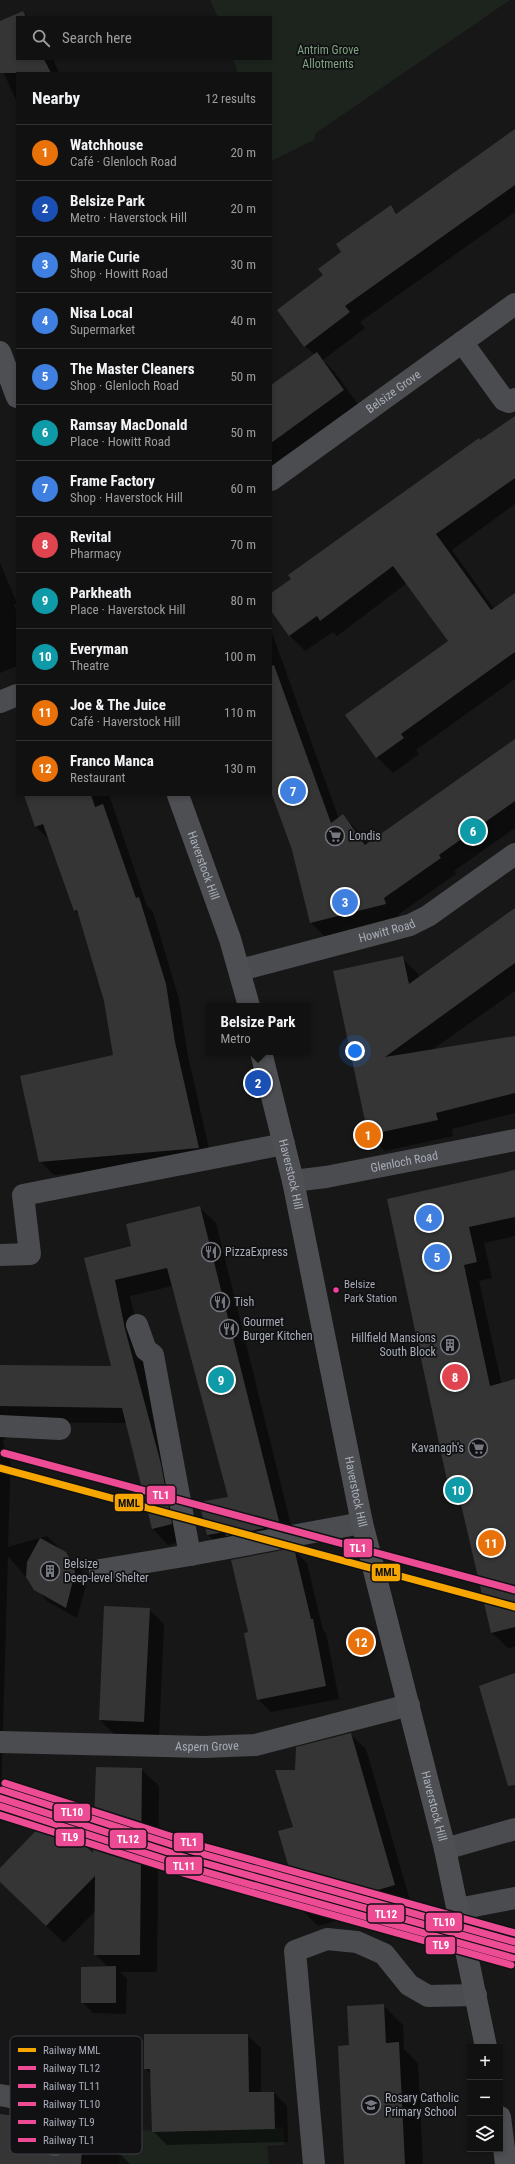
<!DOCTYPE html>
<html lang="en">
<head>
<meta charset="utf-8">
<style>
	:root { --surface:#111; --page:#1e1f1f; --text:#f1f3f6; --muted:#9c9d9f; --line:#303131; --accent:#db2777 }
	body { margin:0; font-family:"Roboto Condensed",sans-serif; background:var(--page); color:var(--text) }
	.controls { position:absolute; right:12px; bottom:12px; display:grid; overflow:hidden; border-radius:0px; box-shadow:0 2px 6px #0003 }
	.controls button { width:36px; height:36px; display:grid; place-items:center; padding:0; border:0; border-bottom:1px solid var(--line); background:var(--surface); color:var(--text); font:20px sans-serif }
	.you { position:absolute; left:355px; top:1051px; width:14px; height:14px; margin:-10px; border:3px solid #fff; border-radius:50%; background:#1a73e8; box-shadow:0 0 0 6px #1a73e833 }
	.badge { display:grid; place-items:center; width:26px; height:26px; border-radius:50%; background:var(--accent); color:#fff; font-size:13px; font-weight:700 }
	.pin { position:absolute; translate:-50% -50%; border:2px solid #fff; box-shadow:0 1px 4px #0006 }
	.popup { position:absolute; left:206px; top:1003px; width:104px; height:52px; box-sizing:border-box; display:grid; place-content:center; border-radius:0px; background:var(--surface); filter:drop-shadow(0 1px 3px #0005); font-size:13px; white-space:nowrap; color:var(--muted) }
	.popup b { font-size:15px; color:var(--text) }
	.popup::after { content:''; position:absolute; left:50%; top:100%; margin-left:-8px; border:8px solid transparent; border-top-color:var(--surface) }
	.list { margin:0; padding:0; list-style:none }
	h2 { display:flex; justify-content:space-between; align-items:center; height:52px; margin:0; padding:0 16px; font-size:17px }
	h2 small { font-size:13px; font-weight:400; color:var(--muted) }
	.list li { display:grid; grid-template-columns:26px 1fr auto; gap:12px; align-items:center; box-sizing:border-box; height:56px; padding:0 16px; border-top:1px solid var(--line) }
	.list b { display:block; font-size:15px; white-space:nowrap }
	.list p { margin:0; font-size:13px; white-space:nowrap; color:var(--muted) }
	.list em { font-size:13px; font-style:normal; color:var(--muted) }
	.icon { flex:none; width:22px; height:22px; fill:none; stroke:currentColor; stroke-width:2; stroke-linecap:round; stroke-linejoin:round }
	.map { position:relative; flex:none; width:515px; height:2164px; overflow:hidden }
	.search { position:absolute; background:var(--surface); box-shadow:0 2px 6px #0003; left:16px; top:16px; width:256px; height:44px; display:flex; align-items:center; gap:10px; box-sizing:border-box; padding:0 14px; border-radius:0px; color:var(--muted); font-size:15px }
	.panel { position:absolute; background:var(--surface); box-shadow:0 2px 6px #0003; left:16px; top:72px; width:256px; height:724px; border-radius:0px }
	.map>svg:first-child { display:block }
</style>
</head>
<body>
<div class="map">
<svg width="515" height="2164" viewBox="0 0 515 2164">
	<rect width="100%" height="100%" fill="#171717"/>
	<path fill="#1d241e" d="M210,0H510L316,133L314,140L271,161V73H238L233,59H271V17H218Z
		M284,2127V2145L267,2146L269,2164H119L120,2131Z"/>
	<path fill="#0007" d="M23,12L28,17H17V59H53L59,73H17V102L0,65V22Z
		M515,130V212L360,322L365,328L323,360L333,370L360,407L271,470V386L315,355L305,346L324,275L343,253L390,206L398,214Z
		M515,417V504L452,550L494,609L515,594V679L416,750L419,754L393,773L377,757L449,642L407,583L337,636L333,632L305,651L289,635L271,610V594Z
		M0,563L17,603L14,605L17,613V666L0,673Z
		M271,630L339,819L343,816L358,831L368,844L515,740V828L454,871L456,874L399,914L400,920L326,938L311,923L294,854L271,791Z
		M25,795H109L147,906L153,912L179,999L188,1056L212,1162L54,1175L40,1161L114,1056L105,1001L80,916L75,911L50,840L36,827Z
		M515,909V991L432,1050L515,1038V1113L452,1129L453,1136L385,1151L368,1135L402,958L418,974L419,978Z
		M515,1171V1236L484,1243L492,1278L479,1281L515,1445V1647L508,1648L491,1632L460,1495L449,1484L388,1200Z
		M200,1208L216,1223L295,1541L223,1550L208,1535L229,1498L172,1286L130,1296L187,1540L168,1545L153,1529L126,1423L12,1422L3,1442L4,1447L11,1454L8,1547L47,1536L82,1570L86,1585L77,1618L47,1601L8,1556L0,1830V1366L113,1367L86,1258L132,1247Z
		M293,1550L307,1563L323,1630L326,1633L339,1699L271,1712L258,1699L249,1633Z
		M149,1609L164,1624L159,1737L115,1735L100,1720Z
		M350,1734L366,1749L410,1900L318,1926L303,1911L294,1827L296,1771Z
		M141,1769L159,1786L157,1972H120L127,1978L126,2014L93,2013L82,2002L108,1967L95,1954L96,1910L64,1943L0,1881V1869L94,1856Z
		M383,2005L403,2025L404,2049L418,2063L423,2164H344L350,2046Z
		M247,2035L261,2048V2093H274L287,2106L288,2142L167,2145L153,2131L151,2074L145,2068Z
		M0,2115L31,2119L51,2139L52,2155L55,2158L64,2155L68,2147L119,2153L130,2164H0Z"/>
	<path fill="#353536" d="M23,11L26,17H17V59H44L51,73H0V21Z
		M515,129V185L345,306L350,312L304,347L277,310L323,275L318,269L341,252L336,244L391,205L396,214Z
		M317,352L344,390L271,443V385Z
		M515,416V478L436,534L491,610L515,593V652L401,734L404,738L376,758L345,715L448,641L393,566L320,621L317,616L289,636L271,611V593L291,579L288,575L479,438L480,440Z
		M274,665L331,823L343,814L365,845L515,739V801L439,855L441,858L384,898L386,904L310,923L292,850L271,792V666Z
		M24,795H91L95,807L103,804L136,898L139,897L166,984L175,1042L199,1148L39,1162L20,1076L113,1055L104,1001L77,910L74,911L43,824L35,827Z
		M515,908V963L385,1057L515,1036V1093L436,1113L438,1120L368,1135L333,971L403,956L409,984Z
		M515,1170V1217L469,1227L477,1262L464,1265L490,1386L515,1379V1627L491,1633L456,1483L448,1485L387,1199Z
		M200,1206L280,1525L226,1536L225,1532L207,1535L199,1502L228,1497L167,1268L115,1280L125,1329L161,1464L172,1524L152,1529L122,1408L0,1406V1365L111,1366L84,1258L131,1246L126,1224Z
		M40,1538L66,1552L74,1566L75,1573L66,1608L34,1590L26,1577L27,1562Z
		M294,1548L311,1619H313L326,1686L257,1700L244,1633L248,1632L231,1560Z
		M104,1606L150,1608L144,1722L99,1720Z
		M515,1673V1785L508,1786L479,1686Z
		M351,1733L395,1885L302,1912L278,1831L293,1827L275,1770H295L296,1747Z
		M96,1767L142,1768L140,1955H94L95,1876L46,1926L0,1882V1868L52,1814L93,1853Z
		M116,1966V2003H81V1967Z
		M384,2004L386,2043L399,2042L405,2164H344L338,2046L349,2045L347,2006Z
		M144,2034H248L249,2092H274L275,2129L152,2132L150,2069H144Z
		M0,2114L31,2118L35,2123L32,2142L42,2143L46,2153L51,2157H57L63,2154L67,2146L82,2148L81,2164H0Z"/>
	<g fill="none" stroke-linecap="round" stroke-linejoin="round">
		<path stroke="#343537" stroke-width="22" stroke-dasharray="22 11" stroke-linecap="butt" d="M55,2145L57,2164"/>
		<g stroke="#4b4c50" stroke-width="22">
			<path d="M462,342L504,400L509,402L515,399"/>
			<path id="s1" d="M271,480L515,304"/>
			<path d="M0,702L17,695"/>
			<path id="s2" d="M240,970L410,925L428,916L515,854"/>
			<path id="s3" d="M293,1181L326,1177L515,1140"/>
			<path d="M0,1255L30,1254L23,1195L284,1144"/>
			<path d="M137,1325L146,1350L153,1355L190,1555L362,1523"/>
			<path d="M0,1426L60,1429"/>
			<path d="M100,1570L190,1555"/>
			<path id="s4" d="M0,1742L204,1747L255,1745L409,1705"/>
			<path d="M445,1849L515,1829"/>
			<path d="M458,1909L515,1898"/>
			<path d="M0,2095C38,2101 47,2106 55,2145"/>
			<path d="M314,2164L295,1951L327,1939L357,1942L384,1954L409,1985L428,1996L476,1995"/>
		</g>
		<g stroke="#4d4f52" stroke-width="22">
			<path d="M0,352L17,397"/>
			<path id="s5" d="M178,795L230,939L249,1006"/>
			<path id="s6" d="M261,1052L293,1181L362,1523L445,1849L486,2047"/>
			<path d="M500,2117L506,2164"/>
		</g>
		<g stroke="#111113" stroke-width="10">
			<path id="rail-1" d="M0,1468L515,1607"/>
		</g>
		<g stroke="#111113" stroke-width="10">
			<path id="rail-2" d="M0,1798L190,1859L515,1950"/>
		</g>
		<g stroke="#111113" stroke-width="10">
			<path id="rail-3" d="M0,1806L188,1867L513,1958"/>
		</g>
		<g stroke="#111113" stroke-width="10">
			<path id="rail-4" d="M2,1790L192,1851L515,1942"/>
		</g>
		<g stroke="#111113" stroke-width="10">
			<path id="rail-5" d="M0,1815L186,1874L511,1965"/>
		</g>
		<g stroke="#111113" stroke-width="10">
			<path id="rail-6" d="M4,1453L515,1590
				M5,1783L195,1844L515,1933"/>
		</g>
		<use href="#rail-1" stroke="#f7a600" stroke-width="7"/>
		<use href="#rail-2" stroke="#ee4b95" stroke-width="7"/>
		<use href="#rail-3" stroke="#ee4b95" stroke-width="7"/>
		<use href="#rail-4" stroke="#ee4b95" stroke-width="7"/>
		<use href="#rail-5" stroke="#ee4b95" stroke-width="7"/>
		<use href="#rail-6" stroke="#ee4b95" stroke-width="7"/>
	</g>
	<defs>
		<g id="supermarket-ring" transform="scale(1)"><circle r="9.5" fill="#111113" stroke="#757880" stroke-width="1.5"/><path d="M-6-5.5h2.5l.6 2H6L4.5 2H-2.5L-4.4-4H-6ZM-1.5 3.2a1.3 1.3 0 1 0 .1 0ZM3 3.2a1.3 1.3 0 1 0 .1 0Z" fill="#757880"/></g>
		<g id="restaurant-ring" transform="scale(1)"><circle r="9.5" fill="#111113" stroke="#757880" stroke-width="1.5"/><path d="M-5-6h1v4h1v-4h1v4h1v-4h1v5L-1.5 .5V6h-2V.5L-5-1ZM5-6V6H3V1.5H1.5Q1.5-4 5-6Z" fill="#757880"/></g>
		<g id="building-ring" transform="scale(1)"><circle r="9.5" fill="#111113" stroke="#757880" stroke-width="1.5"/><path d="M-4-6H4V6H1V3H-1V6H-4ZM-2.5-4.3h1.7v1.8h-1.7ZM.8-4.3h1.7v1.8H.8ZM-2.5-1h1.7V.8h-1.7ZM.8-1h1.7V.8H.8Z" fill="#757880"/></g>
		<g id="school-ring" transform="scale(1)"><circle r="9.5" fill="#111113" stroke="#757880" stroke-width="1.5"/><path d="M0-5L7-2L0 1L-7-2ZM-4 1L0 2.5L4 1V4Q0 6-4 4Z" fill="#757880"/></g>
	</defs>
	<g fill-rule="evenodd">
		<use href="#supermarket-ring" x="335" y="836"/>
		<use href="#restaurant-ring" x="211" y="1252"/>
		<use href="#restaurant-ring" x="220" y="1302"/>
		<use href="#restaurant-ring" x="229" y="1329"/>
		<use href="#building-ring" x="450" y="1345"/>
		<use href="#supermarket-ring" x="478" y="1448"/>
		<use href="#building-ring" x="50" y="1571"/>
		<use href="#school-ring" x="371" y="2105"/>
	</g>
	<circle fill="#f240a1" stroke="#111113" stroke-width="1.5" cx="336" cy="1290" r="3.5"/>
	<g text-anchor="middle" stroke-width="3.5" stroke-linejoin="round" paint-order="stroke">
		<g font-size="11" fill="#a8adb8" stroke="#111113" text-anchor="start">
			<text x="344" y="1288">Belsize<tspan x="344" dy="14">Park Station</tspan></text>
		</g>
		<g font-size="12" fill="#7fa381" stroke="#111113">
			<text x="328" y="54">Antrim Grove<tspan x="328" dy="14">Allotments</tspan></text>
		</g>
		<g font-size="12" fill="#a8adb8" stroke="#111113">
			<text dy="4" stroke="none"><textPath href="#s1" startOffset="151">Belsize Grove</textPath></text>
			<text dy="4" stroke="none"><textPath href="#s5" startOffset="75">Haverstock Hill</textPath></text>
			<text dy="4" stroke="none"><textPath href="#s2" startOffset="152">Howitt Road</textPath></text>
			<text dy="4" stroke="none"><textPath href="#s3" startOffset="113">Glenloch Road</textPath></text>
			<text dy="4" stroke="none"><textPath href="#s6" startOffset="126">Haverstock Hill</textPath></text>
			<text dy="4" stroke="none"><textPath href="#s6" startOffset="450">Haverstock Hill</textPath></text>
			<text dy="4" stroke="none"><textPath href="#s4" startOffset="207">Aspern Grove</textPath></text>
			<text dy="4" stroke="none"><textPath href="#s6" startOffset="774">Haverstock Hill</textPath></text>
		</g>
		<g font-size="12" fill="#a8adb8" stroke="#111113" text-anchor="start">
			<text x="349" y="840">Londis</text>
			<text x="225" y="1256">PizzaExpress</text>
			<text x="234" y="1306">Tish</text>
			<text x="243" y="1326">Gourmet<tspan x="243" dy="14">Burger Kitchen</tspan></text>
			<text x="436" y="1342" text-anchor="end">Hillfield Mansions<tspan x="436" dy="14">South Block</tspan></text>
			<text x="464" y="1452" text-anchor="end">Kavanagh's</text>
			<text x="64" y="1568">Belsize<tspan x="64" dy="14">Deep-level Shelter</tspan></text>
			<text x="385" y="2102">Rosary Catholic<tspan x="385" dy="14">Primary School</tspan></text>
		</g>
	</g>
	<rect x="10" y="2036" width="132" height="118" rx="6" fill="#111113" stroke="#3e4045" stroke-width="1"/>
	<rect x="18" y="2048" width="18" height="4" fill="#f7a600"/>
	<rect x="18" y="2066" width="18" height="4" fill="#ee4b95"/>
	<rect x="18" y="2084" width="18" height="4" fill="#ee4b95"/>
	<rect x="18" y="2102" width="18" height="4" fill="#ee4b95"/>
	<rect x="18" y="2120" width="18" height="4" fill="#ee4b95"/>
	<rect x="18" y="2138" width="18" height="4" fill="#ee4b95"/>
	<g font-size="11" fill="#a8adb8">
		<text x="43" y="2054">Railway MML</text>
		<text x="43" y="2072">Railway TL12</text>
		<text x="43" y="2090">Railway TL11</text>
		<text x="43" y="2108">Railway TL10</text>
		<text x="43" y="2126">Railway TL9</text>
		<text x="43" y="2144">Railway TL1</text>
	</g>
	<g stroke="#111113" stroke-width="1.5">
		<rect x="146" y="1485" width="30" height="20" rx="4" fill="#ee4b95"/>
		<rect x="114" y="1493" width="30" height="19" rx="4" fill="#f7a600"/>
		<rect x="343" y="1538" width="30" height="20" rx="4" fill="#ee4b95"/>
		<rect x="371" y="1563" width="30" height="19" rx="4" fill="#f7a600"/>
		<rect x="53" y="1803" width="38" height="19" rx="4" fill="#ee4b95"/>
		<rect x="55" y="1828" width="30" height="19" rx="4" fill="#ee4b95"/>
		<rect x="109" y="1829" width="38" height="20" rx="4" fill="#ee4b95"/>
		<rect x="173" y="1832" width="31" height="20" rx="4" fill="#ee4b95"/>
		<rect x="165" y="1856" width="38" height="19" rx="4" fill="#ee4b95"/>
		<rect x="367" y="1904" width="38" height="19" rx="4" fill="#ee4b95"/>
		<rect x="425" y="1912" width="38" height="20" rx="4" fill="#ee4b95"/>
		<rect x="425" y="1936" width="31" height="19" rx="4" fill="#ee4b95"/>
	</g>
	<g font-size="11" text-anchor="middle" font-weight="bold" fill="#fff">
		<text x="161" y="1499">TL1</text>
		<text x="358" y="1552">TL1</text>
		<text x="72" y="1816">TL10</text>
		<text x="70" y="1841">TL9</text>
		<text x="128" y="1843">TL12</text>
		<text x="189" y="1846">TL1</text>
		<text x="184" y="1870">TL11</text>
		<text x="386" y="1918">TL12</text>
		<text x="444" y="1926">TL10</text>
		<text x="441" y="1949">TL9</text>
	</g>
	<g font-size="11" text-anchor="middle" font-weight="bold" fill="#111">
		<text x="129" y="1507">MML</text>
		<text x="386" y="1576">MML</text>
	</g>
</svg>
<div class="controls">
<button>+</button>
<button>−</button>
<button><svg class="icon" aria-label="layers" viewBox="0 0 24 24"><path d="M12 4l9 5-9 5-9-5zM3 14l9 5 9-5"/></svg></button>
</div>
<div class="you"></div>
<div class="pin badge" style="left:368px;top:1135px;background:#e8710a">1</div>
<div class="pin badge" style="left:258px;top:1083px;background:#1a4fb4">2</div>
<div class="popup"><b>Belsize Park</b>Metro</div>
<div class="pin badge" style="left:345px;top:902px;background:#3f7fe0">3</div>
<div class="pin badge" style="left:429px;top:1218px;background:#3f7fe0">4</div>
<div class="pin badge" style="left:437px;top:1257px;background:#3f7fe0">5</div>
<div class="pin badge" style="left:473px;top:831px;background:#0f9aa8">6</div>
<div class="pin badge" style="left:293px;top:791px;background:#3f7fe0">7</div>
<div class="pin badge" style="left:455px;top:1377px;background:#e0444e">8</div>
<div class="pin badge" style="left:221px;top:1380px;background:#0f9aa8">9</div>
<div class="pin badge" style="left:458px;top:1490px;background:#0f9aa8">10</div>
<div class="pin badge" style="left:491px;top:1543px;background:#e8710a">11</div>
<div class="pin badge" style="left:361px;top:1642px;background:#e8710a">12</div>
<div class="search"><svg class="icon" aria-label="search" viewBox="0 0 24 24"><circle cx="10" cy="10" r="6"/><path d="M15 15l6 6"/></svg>Search here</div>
<section class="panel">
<h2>Nearby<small>12 results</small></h2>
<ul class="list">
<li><span class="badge" style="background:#e8710a">1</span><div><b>Watchhouse</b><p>Café · Glenloch Road</p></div><em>20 m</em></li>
<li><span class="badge" style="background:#1a4fb4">2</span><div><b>Belsize Park</b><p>Metro · Haverstock Hill</p></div><em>20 m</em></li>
<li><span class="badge" style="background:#3f7fe0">3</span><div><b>Marie Curie</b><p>Shop · Howitt Road</p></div><em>30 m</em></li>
<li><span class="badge" style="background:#3f7fe0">4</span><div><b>Nisa Local</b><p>Supermarket</p></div><em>40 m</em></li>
<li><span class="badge" style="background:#3f7fe0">5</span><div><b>The Master Cleaners</b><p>Shop · Glenloch Road</p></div><em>50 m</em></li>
<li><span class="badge" style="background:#0f9aa8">6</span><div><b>Ramsay MacDonald</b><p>Place · Howitt Road</p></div><em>50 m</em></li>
<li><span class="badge" style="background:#3f7fe0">7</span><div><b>Frame Factory</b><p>Shop · Haverstock Hill</p></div><em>60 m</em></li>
<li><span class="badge" style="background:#e0444e">8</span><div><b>Revital</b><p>Pharmacy</p></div><em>70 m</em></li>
<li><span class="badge" style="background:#0f9aa8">9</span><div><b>Parkheath</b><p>Place · Haverstock Hill</p></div><em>80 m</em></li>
<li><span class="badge" style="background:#0f9aa8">10</span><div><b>Everyman</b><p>Theatre</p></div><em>100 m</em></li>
<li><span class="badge" style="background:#e8710a">11</span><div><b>Joe &amp; The Juice</b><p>Café · Haverstock Hill</p></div><em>110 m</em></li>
<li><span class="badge" style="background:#e8710a">12</span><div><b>Franco Manca</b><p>Restaurant</p></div><em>130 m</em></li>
</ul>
</section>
</div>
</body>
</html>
